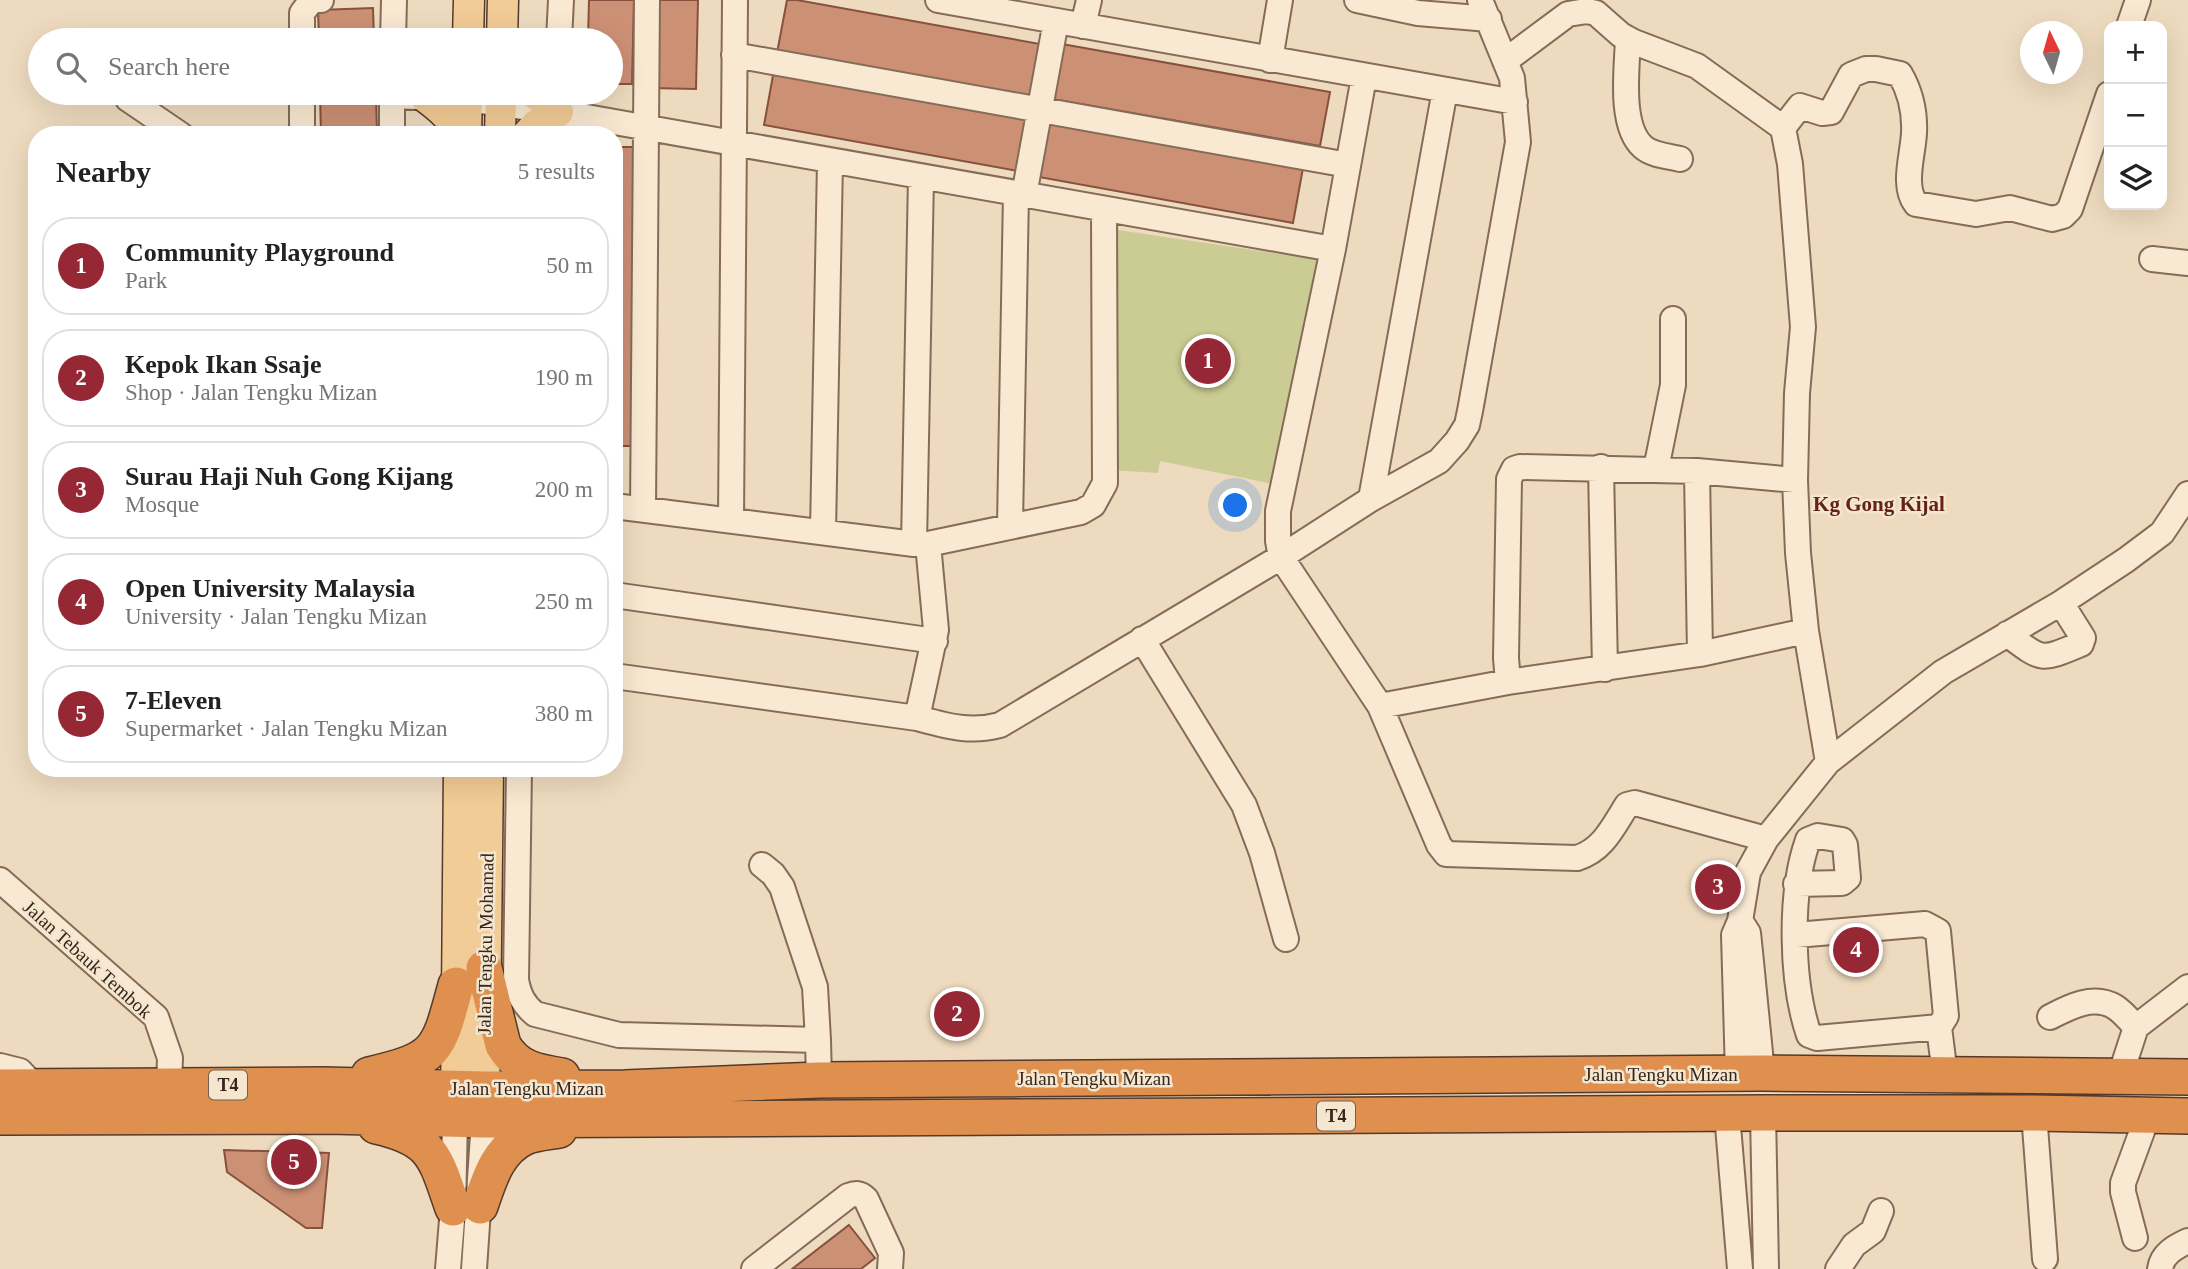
<!DOCTYPE html>
<html lang="en">
<head>
<meta charset="utf-8">
<style>
	:root { --surface:#fff; --page:#f2f2f2; --text:#222; --muted:#767676; --line:#e0e0e0; --accent:#962734 }
	body { margin:0; font-family:Georgia,serif; background:var(--page); color:var(--text) }
	.controls { position:absolute; right:21px; top:21px; display:grid; overflow:hidden; border-radius:14px; box-shadow:0 7px 28px #0002 }
	.controls button { width:63px; height:63px; display:grid; place-items:center; padding:0; border:0; border-bottom:2px solid var(--line); background:var(--surface); color:var(--text); font:35px sans-serif }
	.compass { position:absolute; left:2020px; top:21px; width:63px; height:63px; border-radius:50%; background:var(--surface); box-shadow:0 7px 28px #0002; rotate:355deg }
	.you { position:absolute; left:1236px; top:506px; width:24px; height:24px; margin:-18px; border:5px solid #fff; border-radius:50%; background:#1a73e8; box-shadow:0 0 0 10px #1a73e833 }
	.badge { display:grid; place-items:center; width:46px; height:46px; border-radius:50%; background:var(--accent); color:#fff; font-size:23px; font-weight:700 }
	.pin { position:absolute; translate:-50% -50%; border:4px solid #fff; box-shadow:0 2px 7px #0006 }
	.list { margin:0; padding:0; list-style:none }
	h2 { display:flex; justify-content:space-between; align-items:center; height:91px; margin:0; padding:0 28px; font-size:30px }
	h2 small { font-size:23px; font-weight:400; color:var(--muted) }
	.list li { display:grid; grid-template-columns:46px 1fr auto; gap:21px; align-items:center; box-sizing:border-box; height:98px; margin:0 14px 14px; padding:0 14px; border:2px solid var(--line); border-radius:28px }
	.list b { display:block; font-size:26px; white-space:nowrap }
	.list p { margin:0; font-size:23px; white-space:nowrap; color:var(--muted) }
	.list em { font-size:23px; font-style:normal; color:var(--muted) }
	.icon { flex:none; width:38px; height:38px; fill:none; stroke:currentColor; stroke-width:2; stroke-linecap:round; stroke-linejoin:round }
	.map { position:relative; flex:none; width:2188px; height:1269px; overflow:hidden }
	.search { position:absolute; background:var(--surface); box-shadow:0 7px 28px #0002; left:28px; top:28px; width:595px; height:77px; display:flex; align-items:center; gap:18px; box-sizing:border-box; padding:0 24px; border-radius:38px; color:var(--muted); font-size:26px }
	.panel { position:absolute; background:var(--surface); box-shadow:0 7px 28px #0002; left:28px; top:126px; width:595px; height:651px; border-radius:28px }
	.map>svg:first-child { display:block }
</style>
</head>
<body>
<div class="map">
<svg width="2188" height="1269" viewBox="0 0 2188 1269">
	<rect width="100%" height="100%" fill="#eedbbf"/>
	<path fill="#cbcc93" d="M1118,230L1327,261L1278,485L1160,461L1158,473L1111,470V240Z"/>
	<path fill="#cc9075" stroke="#86523d" stroke-width="2" d="M589,0H634L632,84H611V40H588Z
		M653,0H698L696,89L651,88Z
		M787,0H797L1040,44L1030,99L777,53Z
		M373,8L374,40H319L318,10Z
		M1062,44L1330,92L1320,146L1052,99Z
		M774,70L1028,116L1018,171L764,125Z
		M320,93H376L377,135H321Z
		M1050,122L1303,168L1293,223L1039,177Z
		M614,147H640L642,446H614Z
		M224,1150L329,1153L322,1228H306L227,1172Z
		M849,1225L875,1258L861,1269H792Z"/>
	<g fill="none" stroke-linecap="round" stroke-linejoin="round">
		<g stroke="#866c58" stroke-width="28">
			<path id="minor" d="M938,0L1515,102
				M1357,0L1418,13L1489,19
				M1083,26L1089,0
				M2129,26L2138,0
				M1628,39C1627,68 1619,126 1643,147C1652,155 1668,156 1680,159
				M302,40V13L312,0H321
				M393,40L394,0
				M559,40L561,0
				M734,55L1348,165
				M1270,60L1280,0
				M1505,61L1568,14L1587,11L1596,13L1621,35L1634,42L1697,66L1783,128
				M1364,77L1333,249L1278,511V541L1281,557L1380,706L1439,845L1446,854L1577,858C1603,850 1613,827 1627,805L1635,803L1766,839
				M392,96L467,99L558,112L1333,249
				M128,99L181,135
				M302,135V93
				M392,135V93
				M557,135L558,93
				M1024,195L1056,21
				M2152,259L2188,263
				M1601,467L1605,669
				M1656,469L1673,385V319
				M1697,471L1700,654
				M1371,499L1445,90
				M614,506L914,544H928L1081,512L1093,505L1105,483L1104,210
				M643,509L647,0
				M731,520L735,0
				M1010,525L1016,193
				M823,532L830,161
				M914,544L921,177
				M614,595L935,641
				M2007,634C2043,661 2040,661 2081,644L2083,638L2061,603
				M1142,639L1244,805L1262,853L1286,939
				M614,676L917,718C947,726 970,733 1000,725L1281,557L1371,499L1439,461L1457,441L1467,425L1470,411L1518,142L1512,78L1480,0
				M1508,682L1506,658L1509,479L1514,469L1520,467L1697,471L1795,480
				M1380,706L1508,682L1700,654L1806,631
				M917,718L936,630L928,544
				M1828,762L1806,631L1798,553L1795,480L1797,393L1803,327L1790,164L1783,128L1800,106L1822,113L1831,112L1851,75L1866,69H1876L1900,74C1911,93 1915,112 1914,133C1913,155 1902,186 1916,204L1976,214L2010,208L2052,219L2063,216L2070,209L2109,94
				M519,768L516,980C519,995 523,1004 535,1014L619,1035L818,1040L819,1080
				M762,865L773,874L782,887L815,987L818,1040
				M0,880L156,1017L170,1058L169,1085
				M1796,884L1842,883L1848,878L1845,845L1842,840L1818,836L1808,840C1789,893 1791,982 1809,1035L1817,1038L1939,1027
				M1741,922L1748,933L1750,952L1762,1073
				M1796,935L1925,924L1938,931L1946,1016L1939,1027L1945,1075
				M2050,1017C2069,1007 2094,994 2115,1007C2123,1012 2130,1021 2136,1027
				M0,1066L20,1071L34,1086
				M1738,1074L1734,935L1740,921L1748,872L1766,839L1828,762L1943,672L2061,603L2126,560L2162,533L2188,494
				M2120,1076L2136,1027L2188,987
				M1763,1113L1766,1269
				M2034,1113L2045,1259
				M1727,1114L1740,1269
				M2135,1238L2123,1192V1183L2148,1115
				M448,1269L453,1208L455,1119
				M474,1269L484,1120
				M754,1269L848,1196C856,1193 860,1193 866,1199L891,1253L890,1269
				M1838,1269L1854,1245L1873,1231L1881,1211
				M2160,1269C2162,1254 2175,1247 2188,1241"/>
		</g>
		<g stroke="#543a2c" stroke-width="33">
			<path id="major" d="M468,40L469,0
				M502,40L503,0
				M431,93L425,97C440,108 452,118 460,135
				M466,135L467,93
				M500,135L501,93
				M527,135L536,125L558,112L534,93
				M484,1111L488,768
				M456,1112L459,768"/>
		</g>
		<g stroke="#543a2c" stroke-width="38">
			<path id="highway" d="M484,968L503,1045C517,1069 537,1072 562,1076
				M369,1075C438,1059 438,1052 456,985
				M0,1087L324,1085L484,1089L625,1088L819,1080L1762,1073L2188,1077
				M0,1117L330,1116L484,1120L1763,1113H2034L2188,1116
				M376,1126C434,1139 435,1157 453,1208
				M480,1206C489,1180 497,1150 525,1137C535,1133 548,1132 559,1130"/>
		</g>
		<use href="#minor" stroke="#f9e9d2" stroke-width="24"/>
		<use href="#major" stroke="#f2cc96" stroke-width="30"/>
		<use href="#highway" stroke="#df904e" stroke-width="35"/>
	</g>
	<g text-anchor="middle" stroke-width="5" stroke-linejoin="round" paint-order="stroke">
		<g fill="#f5e6cf" stroke="#6f6052" stroke-width="2">
			<rect x="209" y="1070.5" width="38" height="29" rx="5"/>
			<rect x="1317" y="1101.5" width="38" height="29" rx="5"/>
		</g>
		<g font-size="18" font-weight="bold" fill="#36261c">
			<text x="228" y="1091">T4</text>
			<text x="1336" y="1122">T4</text>
		</g>
		<g font-size="19" fill="#36261c" stroke="#f5e6cf">
			<text transform="translate(485 944) rotate(-89)" y="7">Jalan Tengku Mohamad</text>
			<text transform="translate(88 959) rotate(42)" y="7">Jalan Tebauk Tembok</text>
			<text x="1661" y="1081">Jalan Tengku Mizan</text>
			<text x="1094" y="1085">Jalan Tengku Mizan</text>
			<text x="527" y="1095">Jalan Tengku Mizan</text>
		</g>
		<g font-size="21" font-weight="bold" fill="#63231b" stroke="#f5e6cf">
			<text x="1879" y="511">Kg Gong Kijal</text>
		</g>
	</g>
</svg>
<div class="controls">
<button>+</button>
<button>−</button>
<button><svg class="icon" aria-label="layers" viewBox="0 0 24 24"><path d="M12 4l9 5-9 5-9-5zM3 14l9 5 9-5"/></svg></button>
</div>
<svg class="compass" viewBox="-18 -18 36 36"><path d="M0-13l5 13h-10z" fill="#e53935"/><path d="M0 13l5-13h-10z" fill="#767676"/></svg>
<div class="you"></div>
<div class="pin badge" style="left:1208px;top:361px">1</div>
<div class="pin badge" style="left:957px;top:1014px">2</div>
<div class="pin badge" style="left:1718px;top:887px">3</div>
<div class="pin badge" style="left:1856px;top:950px">4</div>
<div class="pin badge" style="left:294px;top:1162px">5</div>
<div class="search"><svg class="icon" aria-label="search" viewBox="0 0 24 24"><circle cx="10" cy="10" r="6"/><path d="M15 15l6 6"/></svg>Search here</div>
<section class="panel">
<h2>Nearby<small>5 results</small></h2>
<ul class="list">
<li><span class="badge">1</span><div><b>Community Playground</b><p>Park</p></div><em>50 m</em></li>
<li><span class="badge">2</span><div><b>Kepok Ikan Ssaje</b><p>Shop · Jalan Tengku Mizan</p></div><em>190 m</em></li>
<li><span class="badge">3</span><div><b>Surau Haji Nuh Gong Kijang</b><p>Mosque</p></div><em>200 m</em></li>
<li><span class="badge">4</span><div><b>Open University Malaysia</b><p>University · Jalan Tengku Mizan</p></div><em>250 m</em></li>
<li><span class="badge">5</span><div><b>7-Eleven</b><p>Supermarket · Jalan Tengku Mizan</p></div><em>380 m</em></li>
</ul>
</section>
</div>
</body>
</html>
